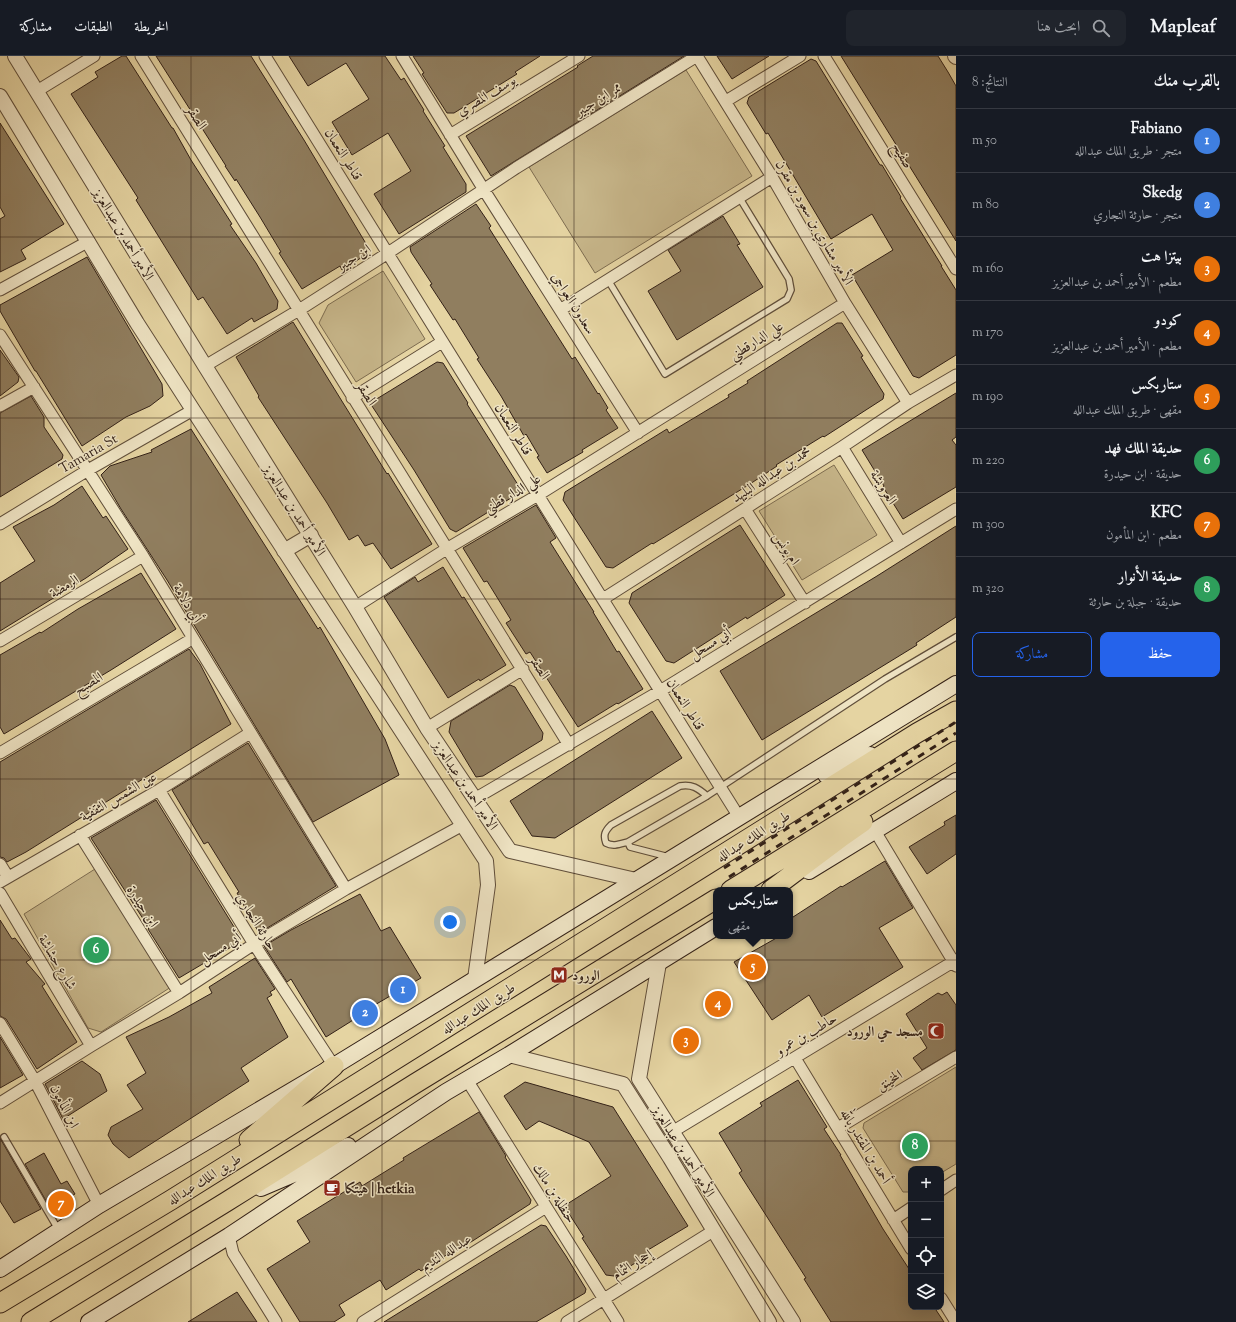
<!DOCTYPE html>
<html lang="ar">
<head>
<meta charset="utf-8">
<style>
	:root { --surface:#171b24; --page:#20242c; --text:#f1f3f6; --muted:#9ea1a6; --line:#363941; --accent:#2563eb }
	body { margin:0; font-family:"Sorts Mill Goudy",Amiri,serif; background:var(--page); color:var(--text); direction:rtl }
	.controls { position:absolute; right:12px; bottom:12px; display:grid; overflow:hidden; border-radius:8px; box-shadow:0 4px 16px #0002 }
	.controls button { width:36px; height:36px; display:grid; place-items:center; padding:0; border:0; border-bottom:1px solid var(--line); background:var(--surface); color:var(--text); font:20px sans-serif }
	.you { position:absolute; left:450px; top:866px; width:14px; height:14px; margin:-10px; border:3px solid #fff; border-radius:50%; background:#1a73e8; box-shadow:0 0 0 6px #1a73e833 }
	.badge { display:grid; place-items:center; width:26px; height:26px; border-radius:50%; background:var(--accent); color:#fff; font-size:13px; font-weight:700 }
	.pin { position:absolute; translate:-50% -50%; border:2px solid #fff; box-shadow:0 1px 4px #0006 }
	.popup { position:absolute; left:713px; top:831px; width:80px; height:52px; box-sizing:border-box; display:grid; place-content:center; border-radius:8px; background:var(--surface); filter:drop-shadow(0 1px 3px #0005); font-size:13px; white-space:nowrap; color:var(--muted) }
	.popup b { font-size:15px; color:var(--text) }
	.popup::after { content:''; position:absolute; left:50%; top:100%; margin-left:-8px; border:8px solid transparent; border-top-color:var(--surface) }
	.list { margin:0; padding:0; list-style:none }
	h2 { display:flex; justify-content:space-between; align-items:center; height:52px; margin:0; padding:0 16px; font-size:17px }
	h2 small { font-size:13px; font-weight:400; color:var(--muted) }
	.list li { display:grid; grid-template-columns:26px 1fr auto; gap:12px; align-items:center; box-sizing:border-box; height:64px; padding:0 16px; border-top:1px solid var(--line) }
	.list b { display:block; font-size:15px; white-space:nowrap }
	.list p { margin:0; font-size:13px; white-space:nowrap; color:var(--muted) }
	.list em { font-size:13px; font-style:normal; color:var(--muted) }
	.actions { display:flex; gap:8px; padding:12px 16px }
	.actions a { flex:1; padding:9px 0; border:1px solid var(--accent); border-radius:8px; text-align:center; font-size:14px; color:var(--accent) }
	.actions .main { background:var(--accent); color:#fff }
	.icon { flex:none; width:22px; height:22px; fill:none; stroke:currentColor; stroke-width:2; stroke-linecap:round; stroke-linejoin:round }
	.map { position:relative; flex:none; width:956px; height:1266px; overflow:hidden; direction:ltr }
	header { display:flex; align-items:center; gap:24px; box-sizing:border-box; height:56px; padding:0 20px; background:var(--surface); border-bottom:1px solid var(--line) }
	header strong { font-size:19px }
	nav { display:flex; gap:22px; margin-inline-start:auto; font-size:14px }
	.search { width:280px; height:36px; background:var(--page); display:flex; align-items:center; gap:10px; box-sizing:border-box; padding:0 14px; border-radius:8px; color:var(--muted); font-size:15px }
	main { display:flex }
	aside { flex:1; background:var(--surface) }
	.map>svg:first-child { display:block }
</style>
</head>
<body>
<header>
<strong>Mapleaf</strong>
<div class="search"><svg class="icon" aria-label="search" viewBox="0 0 24 24"><circle cx="10" cy="10" r="6"/><path d="M15 15l6 6"/></svg>ابحث هنا</div>
<nav><a>الخريطة</a><a>الطبقات</a><a>مشاركة</a></nav>
</header>
<main>
<aside>
<h2>بالقرب منك<small>النتائج: 8</small></h2>
<ul class="list">
<li><span class="badge" style="background:#3f7fe0">1</span><div><b>Fabiano</b><p>متجر · طريق الملك عبدالله</p></div><em>50 m</em></li>
<li><span class="badge" style="background:#3f7fe0">2</span><div><b>Skedg</b><p>متجر · حارثة النجاري</p></div><em>80 m</em></li>
<li><span class="badge" style="background:#e8710a">3</span><div><b>بيتزا هت</b><p>مطعم · الأمير أحمد بن عبدالعزيز</p></div><em>160 m</em></li>
<li><span class="badge" style="background:#e8710a">4</span><div><b>كودو</b><p>مطعم · الأمير أحمد بن عبدالعزيز</p></div><em>170 m</em></li>
<li><span class="badge" style="background:#e8710a">5</span><div><b>ستاربكس</b><p>مقهى · طريق الملك عبدالله</p></div><em>190 m</em></li>
<li><span class="badge" style="background:#2e9e5b">6</span><div><b>حديقة الملك فهد</b><p>حديقة · ابن حيدرة</p></div><em>220 m</em></li>
<li><span class="badge" style="background:#e8710a">7</span><div><b>KFC</b><p>مطعم · ابن المأمون</p></div><em>300 m</em></li>
<li><span class="badge" style="background:#2e9e5b">8</span><div><b>حديقة الأنوار</b><p>حديقة · جبلة بن حارثة</p></div><em>320 m</em></li>
</ul>
<div class="actions"><a class="main">حفظ</a><a>مشاركة</a></div>
</aside>
<div class="map">
<svg width="956" height="1266" viewBox="0 0 956 1266">
	<rect width="100%" height="100%" fill="#e5d4a2"/>
	<filter id="stains"><feTurbulence type="fractalNoise" baseFrequency=".005" numOctaves="4"/><feColorMatrix values="0 0 0 0 .2 0 0 0 0 .09 0 0 0 0 .02 0 0 0 .5 -.17"/></filter>
	<radialGradient id="worn" r=".72"><stop offset=".6" stop-color="#630" stop-opacity="0"/><stop offset="1" stop-color="#630" stop-opacity=".3"/></radialGradient>
	<path fill="#c7b68a" stroke="#7d6c50" d="M686,14L752,120L595,217L529,111Z
		M383,215L425,283L356,326L319,267L328,249Z
		M834,409L877,479L802,524L759,455Z
		M95,813L171,931L101,976L88,972L24,858Z
		M956,1011V1108L941,1117V1113H911V1136H903L863,1072L864,1067Z"/>
	<path fill="#907e5f" stroke="#332117" d="M122,0H126L172,72H173L191,104L232,168L230,169L256,207L278,245L277,253L254,266L252,262L227,278L203,241L198,244L136,144L138,142L71,38L98,21L95,16Z
		M156,0H251L304,84L368,191L367,198L342,214L340,210L302,233L279,197L281,196L260,161L236,123L235,125L225,110H226Z
		M289,0H385L401,24L404,22L424,54L423,55L445,90L443,91L466,128V136L399,178L374,138L411,115L388,77L352,99L332,66L369,43L346,7L308,30Z
		M413,0H540L515,16L517,18L454,57H447L422,18L424,17Z
		M593,0H684L491,120L466,80L578,11L577,10Z
		M717,0H769L732,23Z
		M841,0H938L948,16L956,30V185Z
		M811,3L816,5L880,109H882L901,141L900,142L942,210H941L956,234V299L919,322L913,320L852,219L893,194L872,158L831,183L768,77L766,78L747,47L749,41Z
		M0,67L64,168L21,194L26,203L0,216V163L5,160L0,151Z
		M476,148L491,170L489,172L572,303L575,301L598,338L599,337L608,352L606,354L618,372L582,394L583,396L547,417L537,401L539,400L526,378L524,380L501,340L477,303L479,302L455,263L453,264L430,229L432,228L411,196L410,191Z
		M723,160L740,188L737,189L763,231L677,284L648,235L681,215L668,194Z
		M87,201L162,328L163,340L150,350L126,361L82,390L36,315H35L0,255V249Z
		M293,266L387,418L388,417L432,488L391,513L373,487L365,490L358,479L349,484L327,447L258,341L259,340L236,301Z
		M837,267H842L863,300L861,301L884,338L883,343L824,381L823,380L776,409L777,410L750,428L653,488L652,487L613,512L606,511L563,444L565,436L667,373L669,377L729,341L728,339L748,327L747,325Z
		M0,294L19,321L18,326L0,340Z
		M437,306L443,307L468,347L467,348L520,432L519,437L456,476L450,473L414,414L370,347Z
		M956,337V381L952,384L956,389V431L903,463L883,431L884,430L862,394Z
		M31,340L44,361V371L63,399L62,403L0,441V357Z
		M191,373L318,573L320,571L385,683L399,719L313,766L167,524L121,453L101,419L110,410L152,396L151,394Z
		M82,430L103,462L106,460L128,493L86,522L0,575V527L35,505L13,471L54,449Z
		M536,449L556,482L550,486L594,556H593L617,596L619,595L643,633L618,648L617,647L578,671L530,596L526,598L506,567L511,564L487,525L484,526L463,492Z
		M740,469L785,539L747,563L746,561L674,607L666,605L629,547L632,537Z
		M956,470V561L916,587L917,589L762,684L720,615L877,520Z
		M443,511L462,542L464,541L506,609L480,625L479,623L448,642L384,541L415,521L418,526Z
		M141,517L176,573L111,614L4,678L0,671V599L40,576L41,577L78,553Z
		M189,593L200,608L231,668L26,796L7,806L4,802L0,801V706Z
		M510,629L515,631L543,677L542,684L483,720L476,721L449,676L451,665Z
		M652,655L682,702L555,782L532,780L510,745Z
		M248,687L336,830L259,877L237,837L239,836L208,786L204,788L172,734Z
		M156,744L239,879L238,887L179,922L148,873L149,872L91,782Z
		M956,759V798L927,818L909,791L945,769L944,766Z
		M885,805L913,852L879,872L903,911L822,961L809,939L772,964L734,906L780,880H790V863L841,830L842,831Z
		M360,838L381,875L390,871L421,922L373,950L374,951L326,981L291,923L287,926L264,890L291,874Z
		M0,864L12,883L15,882L31,903L26,906L45,928L42,930L77,986L37,1013L6,963L0,960Z
		M255,902L275,933L270,936L272,939L267,942L288,981L241,1012L249,1025L129,1102L113,1088L108,1079L111,1071L143,1053L127,1029L146,1017L126,981L169,961L212,937L209,931Z
		M947,936L956,949V994L922,1014L913,1002L927,992L906,958L938,937L942,939Z
		M0,981L23,1019L0,1032Z
		M82,1005L100,1018L107,1035L63,1063L45,1028Z
		M798,1024L827,1071L824,1073L841,1099H840L883,1173L911,1216V1251H934L944,1266H831L804,1223L806,1222L739,1117L742,1115L719,1077L762,1050L760,1047Z
		M525,1026L613,1051L688,1170L648,1194L650,1198L614,1220L606,1219L582,1182L584,1181L564,1150L611,1120L589,1086L539,1065L526,1074L504,1040Z
		M479,1056L506,1100L505,1101L531,1144L530,1148L457,1195L456,1193L421,1215L419,1213L386,1234L380,1224L339,1249L345,1259L334,1266H300L267,1213L310,1186L297,1165L360,1126L362,1130L404,1104L403,1102Z
		M0,1082L41,1153L14,1167L0,1145Z
		M44,1097L61,1128L67,1125L75,1138L67,1143L64,1142L49,1150L25,1108Z
		M541,1169L546,1170L566,1200L586,1233L585,1237L536,1266H384Z
		M237,1236L257,1266H188Z"/>
	<g fill="none" stroke-linecap="round" stroke-linejoin="round">
		<g stroke="#604e3a" stroke-width="8">
			<path id="service" d="M608,224L665,318L787,243L791,234L789,223L739,141
				M707,740C698,732 692,728 680,730L611,769C605,775 603,779 606,787C613,791 620,788 628,786L707,740L885,623L956,581
				M628,786L630,791L669,801
				M4,1081L58,1173"/>
		</g>
		<g stroke="#604e3a" stroke-width="13">
			<path id="minor" d="M141,0L569,689
				M265,0C423,254 580,508 739,761
				M402,0L484,134L638,377
				M824,0L956,213
				M37,35L94,0
				M726,45L800,0
				M450,79L579,0
				M0,234L89,185
				M560,254L772,121
				M0,279L143,500L346,833
				M205,310L299,254L388,197L516,112L697,0L772,121L845,247L908,347
				M352,342L442,286
				M0,350L34,331
				M842,391L901,487
				M745,453L805,547
				M0,468L88,414L193,354
				M603,543L842,391L908,347L956,319
				M355,551L448,492L538,439L845,247
				M0,585L143,500
				M427,672L523,613
				M0,697L192,583
				M159,734L254,888L334,1010
				M476,742L660,635L956,453
				M875,775L956,910
				M80,779L179,937
				M0,808L8,821
				M0,826L159,734L250,677
				M0,837L91,990
				M0,967L35,1025L99,1149
				M795,1002L911,1193
				M467,1024L618,1266
				M0,1047L91,990L179,937L254,888L346,833L461,770
				M838,1072L956,1001
				M672,1076L956,904
				M941,1134L956,1124
				M893,1164L911,1152
				M229,1180L233,1197L276,1266
				M941,1242L956,1266
				M363,1266L546,1151
				M567,1266L713,1175"/>
		</g>
		<g stroke="#604e3a" stroke-width="16">
			<path id="tertiary" d="M15,0L205,310L355,551L427,672L510,795L636,824
				M955,0L956,1
				M0,40L137,267L193,354L486,805L488,829L475,923
				M284,495L311,479
				M659,907L639,1023L793,1266
				M509,999L623,1028L670,1102L769,1266"/>
		</g>
		<g stroke="#332117" stroke-width="18">
			<path id="secondary" d="M826,719L870,699
				M809,815L956,725
				M261,1132L308,1112L348,1090
				M0,1213L99,1149L334,1010L956,628
				M89,1266L229,1180L446,1036L509,999L716,871"/>
		</g>
		<g stroke="#332117" stroke-width="21">
			<path id="trunk" d="M731,834L956,695
				M771,834L843,780L863,766
				M249,1084L334,1010
				M0,1247L171,1144L917,677L956,655
				M31,1266L226,1146L416,1027L716,843"/>
		</g>
		<use href="#service" stroke="#eee3c3" stroke-width="5.5"/>
		<use href="#minor" stroke="#eee3c3" stroke-width="11"/>
		<use href="#tertiary" stroke="#eee3c3" stroke-width="14"/>
		<use href="#secondary" stroke="#eee3c3" stroke-width="16"/>
		<use href="#trunk" stroke="#e5d4a2" stroke-width="19"/>
		<path stroke="#332117" stroke-width="3" stroke-dasharray="7 7" stroke-linecap="butt" d="M724,812L956,666
			M729,821L956,677"/>
	</g>
	<path fill="none" stroke="#332117" stroke-width="1" stroke-opacity="0.55" d="M191,0V1266M382,0V1266M574,0V1266M765,0V1266M0,181H956M0,362H956M0,543H956M0,723H956M0,904H956M0,1085H956"/>
	<defs>
		<g id="metro-square" transform="scale(0.9)"><rect x="-9" y="-9" width="18" height="18" rx="4" fill="#8f2418" stroke="#eee3c3"/><path d="M-5.5 5V-5H-3L0 0L3-5H5.5V5H3V-.5L0 4L-3-.5V5Z" fill="#fff"/></g>
		<g id="mosque-square" transform="scale(0.9)"><rect x="-9" y="-9" width="18" height="18" rx="4" fill="#8f2418" stroke="#eee3c3"/><path d="M3.5-4.9A6 6 0 1 0 3.5 4.9A5 5 0 1 1 3.5-4.9Z" fill="#fff"/></g>
		<g id="cafe-square" transform="scale(0.9)"><rect x="-9" y="-9" width="18" height="18" rx="4" fill="#8f2418" stroke="#eee3c3"/><path d="M-5.5-4.5H6V0H3Q3 3.5 0 3.5H-2.5Q-5.5 3.5-5.5 0ZM3-3.2v2h1.7v-2ZM-6 4.5H4V6H-6Z" fill="#fff"/></g>
	</defs>
	<g fill-rule="evenodd">
		<use href="#metro-square" x="559" y="919"/>
		<use href="#mosque-square" x="936" y="975"/>
		<use href="#cafe-square" x="332" y="1132"/>
	</g>
	<g text-anchor="middle" stroke-width="3" stroke-linejoin="round" paint-order="stroke">
		<g font-size="14" fill="#332117" stroke="#eee3c3">
			<text transform="translate(486 39) rotate(-31)" y="5">يوسف المصري</text>
			<text transform="translate(598 43) rotate(-32)" y="5">ممر ابن جبير</text>
			<text transform="translate(197 61) rotate(58)" y="5">الصقر</text>
			<text transform="translate(344 98) rotate(58)" y="5">قناطر النعمان</text>
			<text transform="translate(903 99) rotate(58)" y="5">صفيح</text>
			<text transform="translate(815 166) rotate(60)" y="5">الأمير مشاري بن سعود بن مقرن</text>
			<text transform="translate(124 178) rotate(59)" y="5">الأمير أحمد بن عبدالعزيز</text>
			<text transform="translate(354 201) rotate(-33)" y="5">ابن جبير</text>
			<text transform="translate(574 247) rotate(58)" y="5">سعدون العواجي</text>
			<text transform="translate(756 284) rotate(-32)" y="5">علي الدارقطني</text>
			<text transform="translate(367 337) rotate(58)" y="5">الصقر</text>
			<text transform="translate(514 373) rotate(58)" y="5">قناطر النعمان</text>
			<text transform="translate(88 397) rotate(-30)" y="5">Tamaria St</text>
			<text transform="translate(771 418) rotate(-33)" y="5">محمد بن عبدالله البليهد</text>
			<text transform="translate(884 431) rotate(58)" y="5">العرويشة</text>
			<text transform="translate(512 437) rotate(-31)" y="5">علي الدار قطني</text>
			<text transform="translate(295 454) rotate(58)" y="5">الأمير أحمد بن عبدالعزيز</text>
			<text transform="translate(787 492) rotate(57)" y="5">ام يونس</text>
			<text transform="translate(64 530) rotate(-31)" y="5">الرمضة</text>
			<text transform="translate(188 547) rotate(59)" y="5">أبي دلامة</text>
			<text transform="translate(710 587) rotate(-32)" y="5">أبي مسحل</text>
			<text transform="translate(540 611) rotate(58)" y="5">الصقر</text>
			<text transform="translate(88 627) rotate(-31)" y="5">المصبح</text>
			<text transform="translate(686 648) rotate(58)" y="5">قناطر النعمان</text>
			<text transform="translate(466 729) rotate(56)" y="5">الأمير أحمد بن عبدالعزيز</text>
			<text transform="translate(118 740) rotate(-30)" y="5">عين الشمس الثقفية</text>
			<text transform="translate(753 780) rotate(-32)" y="5">طريق الملك عبدالله</text>
			<text transform="translate(143 850) rotate(58)" y="5">ابن حيدرة</text>
			<text transform="translate(257 865) rotate(58)" y="5">حارثة النجاري</text>
			<text transform="translate(220 892) rotate(-33)" y="5">أبي مسحل</text>
			<text transform="translate(58 906) rotate(59)" y="5">شارع حشاشة</text>
			<text transform="translate(478 952) rotate(-32)" y="5">طريق الملك عبدالله</text>
			<text transform="translate(806 978) rotate(-31)" y="5">حاطب بن عمرو</text>
			<text transform="translate(889 1024) rotate(-31)" y="5">المخينق</text>
			<text transform="translate(65 1050) rotate(63)" y="5">ابن المأمون</text>
			<text transform="translate(866 1090) rotate(59)" y="5">أحمد بن المقتدر بالله</text>
			<text transform="translate(684 1095) rotate(58)" y="5">الأمير أحمد بن عبدالعزيز</text>
			<text transform="translate(204 1123) rotate(-32)" y="5">طريق الملك عبدالله</text>
			<text transform="translate(555 1137) rotate(58)" y="5">حنظلة بن مالك</text>
			<text transform="translate(446 1196) rotate(-32)" y="5">عبدالله النديم</text>
			<text transform="translate(632 1208) rotate(-32)" y="5">إحجار الثمام</text>
		</g>
		<g font-size="14" font-weight="bold" fill="#332117" stroke="#eee3c3" text-anchor="start">
			<text x="572" y="924">الورود</text>
			<text x="923" y="980" text-anchor="end">مسجد حي الورود</text>
			<text x="345" y="1137">هيتكا | hetkia</text>
		</g>
	</g>
	<rect width="100%" height="100%" filter="url(#stains)"/>
	<rect width="100%" height="100%" fill="url(#worn)"/>
</svg>
<div class="controls">
<button>+</button>
<button>−</button>
<button><svg class="icon" aria-label="locate" viewBox="0 0 24 24"><circle cx="12" cy="12" r="6"/><path d="M12 2v4M12 18v4M2 12h4M18 12h4"/></svg></button>
<button><svg class="icon" aria-label="layers" viewBox="0 0 24 24"><path d="M12 4l9 5-9 5-9-5zM3 14l9 5 9-5"/></svg></button>
</div>
<div class="you"></div>
<div class="pin badge" style="left:403px;top:934px;background:#3f7fe0">1</div>
<div class="pin badge" style="left:365px;top:957px;background:#3f7fe0">2</div>
<div class="pin badge" style="left:686px;top:985px;background:#e8710a">3</div>
<div class="pin badge" style="left:718px;top:948px;background:#e8710a">4</div>
<div class="pin badge" style="left:753px;top:911px;background:#e8710a">5</div>
<div class="popup"><b>ستاربكس</b>مقهى</div>
<div class="pin badge" style="left:96px;top:894px;background:#2e9e5b">6</div>
<div class="pin badge" style="left:61px;top:1148px;background:#e8710a">7</div>
<div class="pin badge" style="left:915px;top:1090px;background:#2e9e5b">8</div>
</div>
</main>
</body>
</html>
